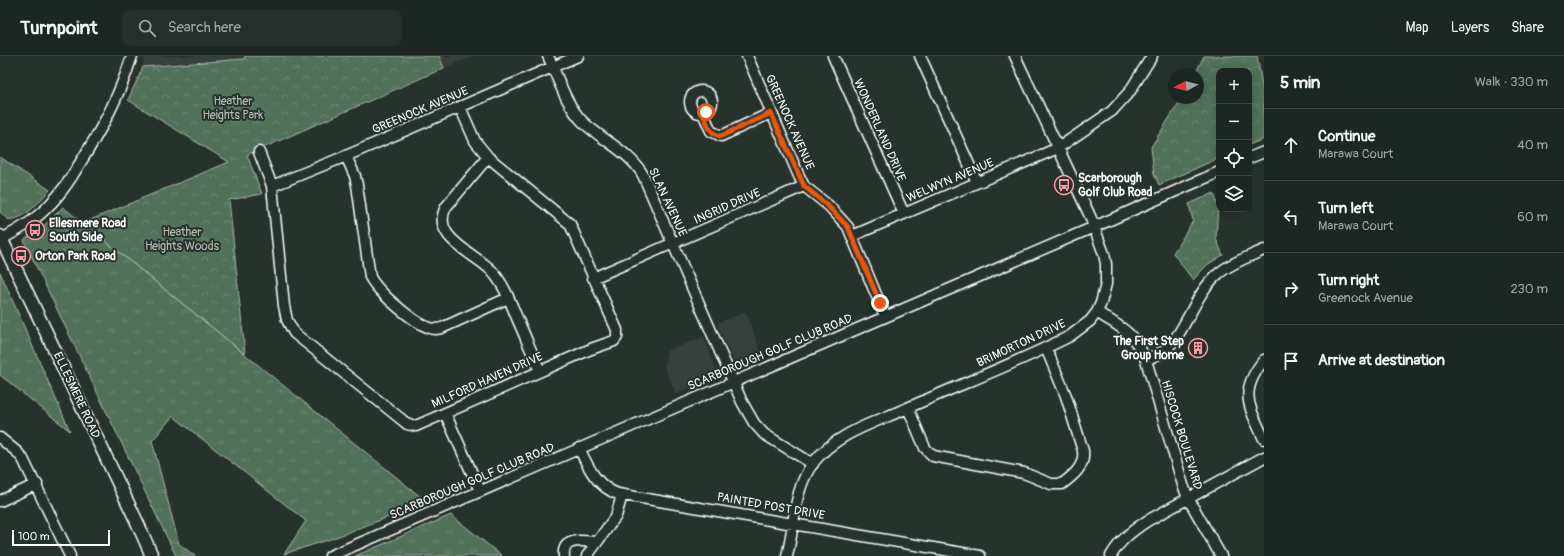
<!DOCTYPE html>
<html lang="en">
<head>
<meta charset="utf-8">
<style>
	:root { --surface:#1c2622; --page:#252e2a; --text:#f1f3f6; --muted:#a0a5a5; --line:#3a4340 }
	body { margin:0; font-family:Pangolin,sans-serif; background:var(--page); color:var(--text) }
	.controls { position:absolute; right:12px; top:12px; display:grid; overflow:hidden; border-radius:8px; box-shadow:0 2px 10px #0003 }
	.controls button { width:36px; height:36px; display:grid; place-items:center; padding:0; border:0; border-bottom:1px solid var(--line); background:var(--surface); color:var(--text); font:20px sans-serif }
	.compass { position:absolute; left:1168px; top:12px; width:36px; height:36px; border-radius:50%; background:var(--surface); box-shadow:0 2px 10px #0003; rotate:263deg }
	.scale { position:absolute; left:12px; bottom:10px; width:98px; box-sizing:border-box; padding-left:4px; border:2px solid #fff; border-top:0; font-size:11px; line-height:14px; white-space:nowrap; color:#fff; -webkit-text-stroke:3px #26332d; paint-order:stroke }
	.stop { position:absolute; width:12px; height:12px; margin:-9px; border:3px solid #ea580c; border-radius:50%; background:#fff }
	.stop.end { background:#ea580c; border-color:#fff; box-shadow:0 1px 4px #0008 }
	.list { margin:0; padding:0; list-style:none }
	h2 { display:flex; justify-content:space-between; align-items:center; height:52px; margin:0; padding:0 16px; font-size:17px }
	h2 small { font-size:13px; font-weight:400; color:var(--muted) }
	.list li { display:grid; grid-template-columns:26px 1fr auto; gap:12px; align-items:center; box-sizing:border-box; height:72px; padding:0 16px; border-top:1px solid var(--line) }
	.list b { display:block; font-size:15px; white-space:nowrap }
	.list p { margin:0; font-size:13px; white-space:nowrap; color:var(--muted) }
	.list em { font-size:13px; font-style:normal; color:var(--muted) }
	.icon { flex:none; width:22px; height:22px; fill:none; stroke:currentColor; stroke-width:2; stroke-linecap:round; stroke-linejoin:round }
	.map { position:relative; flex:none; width:1264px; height:500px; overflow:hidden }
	header { display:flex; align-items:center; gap:24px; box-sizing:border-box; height:56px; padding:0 20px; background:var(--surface); border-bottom:1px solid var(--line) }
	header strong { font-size:19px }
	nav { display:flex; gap:22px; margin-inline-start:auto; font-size:14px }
	.search { width:280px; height:36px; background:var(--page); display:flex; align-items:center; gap:10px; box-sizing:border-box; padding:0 14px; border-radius:8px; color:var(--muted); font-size:15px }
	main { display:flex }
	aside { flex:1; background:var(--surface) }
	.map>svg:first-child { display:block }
</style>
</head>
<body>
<header>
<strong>Turnpoint</strong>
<div class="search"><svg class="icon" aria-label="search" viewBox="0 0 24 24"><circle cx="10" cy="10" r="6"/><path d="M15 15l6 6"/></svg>Search here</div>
<nav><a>Map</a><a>Layers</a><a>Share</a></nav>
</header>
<main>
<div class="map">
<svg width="1264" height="500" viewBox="0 0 1264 500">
	<defs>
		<pattern id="grass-tufts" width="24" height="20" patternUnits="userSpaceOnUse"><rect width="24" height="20" fill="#51715a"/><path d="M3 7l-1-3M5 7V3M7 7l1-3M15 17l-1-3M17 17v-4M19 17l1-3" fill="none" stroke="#6b8673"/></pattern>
		<pattern id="park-crowns" width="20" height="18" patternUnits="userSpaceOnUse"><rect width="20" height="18" fill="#51715a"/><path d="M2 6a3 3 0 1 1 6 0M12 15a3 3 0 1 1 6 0" fill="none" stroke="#6b8673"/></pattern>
	</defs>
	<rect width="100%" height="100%" fill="#26332d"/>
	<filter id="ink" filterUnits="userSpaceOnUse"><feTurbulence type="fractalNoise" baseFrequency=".025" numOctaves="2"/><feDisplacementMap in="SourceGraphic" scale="8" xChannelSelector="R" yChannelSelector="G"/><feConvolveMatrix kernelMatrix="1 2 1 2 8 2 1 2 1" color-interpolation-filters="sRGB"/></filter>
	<g filter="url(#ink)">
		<path fill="#39403e" d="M144,0H245L244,3L143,11Z
			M439,0H474L444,12Z
			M746,256L762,301L736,311L717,267Z
			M704,281L718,319L676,338L664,310L667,295Z"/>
		<path fill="url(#grass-tufts)" stroke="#a8b8ac" d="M0,101L50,134C39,145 24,166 7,163L0,156Z
			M63,151L427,446L331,483L284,498L306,465L173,360L152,385L179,488L195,500H176L25,187L24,184L46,168Z
			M0,216L70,375L0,319Z
			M451,459L502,500H355Z"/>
		<path fill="url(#park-crowns)" stroke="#a8b8ac" d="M245,0H439L444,12L247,99L262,138L229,144L245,298L83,167L229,106L128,44L143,11L244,3Z
			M1204,0H1257L1264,41V83L1249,89V15H1219V102L1159,129L1154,118L1151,91L1182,42H1198V18H1195Z
			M1214,137L1218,150L1216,183L1223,199L1207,209L1193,224L1173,197L1193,165L1189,148Z"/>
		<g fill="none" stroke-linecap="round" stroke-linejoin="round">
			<g stroke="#fff" stroke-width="13">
				<path id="minor" d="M548,0C558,22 566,49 583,66C602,84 630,96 643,119L742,346L754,367L764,378L813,408
					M747,0L799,120L804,130L829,150L848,171L885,260
					M833,0L904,158
					M920,0L977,126
					M690 46a11 11 0 1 1 22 0a11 11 0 1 1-22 0Z
					M703,57L711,75L721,80L771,57
					M259,96L272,130L284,250L287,264L294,277L401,363L407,368L416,370L591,293L614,285L617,281V274L570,168L488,101L475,85L460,51
					M346,100L355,120L357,129L370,221C378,236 418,272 435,273C438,273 442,272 444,271L508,242
					M488,101L446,151C430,181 474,197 491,214C504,228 510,245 517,262C525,280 532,297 540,315
					M1249,102L1264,96
					M272,130L346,100L578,0
					M852,180L1058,92L1112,55L1130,35L1152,0
					M0,184C11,178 24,171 34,163C52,149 66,131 77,112C101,74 118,44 132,0
					M593,222L804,130
					M1097,256C1122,273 1132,274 1146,304L1183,429L1188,442L1221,500
					M1146,304C1152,301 1159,298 1165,294C1188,273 1194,238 1218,218C1231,207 1248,201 1264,194
					M1264,304C1238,336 1249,350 1264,383
					M908,352L925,392L933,400L1024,417L1051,428H1062C1074,419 1085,410 1083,395L1066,340L1046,292
					M445,357L480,435
					M0,382L17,396L23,403L70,500
					M579,392C588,411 597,431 618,438L980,500
					M0,445L37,428
					M330,500L1094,171L1219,116
					M564,500C562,481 583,485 596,486
					M587,500L616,460L622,439
					M787,500C795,469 793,434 813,407C837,376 877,366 912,350C964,327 1019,306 1070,280L1090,265L1097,256L1101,247L1106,228V208L1104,198L1090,160L1015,0
					M1111,500C1120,484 1132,475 1147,465L1264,401"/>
			</g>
			<g stroke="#fff" stroke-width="15">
				<path id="major" d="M0,180L137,466L152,500"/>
			</g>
			<use href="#minor" stroke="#26332d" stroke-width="10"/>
			<use href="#major" stroke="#26332d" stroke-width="12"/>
		</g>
	</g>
	<g fill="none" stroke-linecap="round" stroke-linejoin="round" filter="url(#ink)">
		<path stroke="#ea580c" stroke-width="5" d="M706,56L703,57C707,67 709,78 721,80L771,57L804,130L828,150L848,171L880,247"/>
	</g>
	<defs>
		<g id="bus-ring" transform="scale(1)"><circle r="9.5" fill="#26332d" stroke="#ff9aa2" stroke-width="1.5"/><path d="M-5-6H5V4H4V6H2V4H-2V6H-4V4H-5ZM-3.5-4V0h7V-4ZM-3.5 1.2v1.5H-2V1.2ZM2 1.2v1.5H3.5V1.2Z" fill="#ff9aa2"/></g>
		<g id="building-ring" transform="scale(1)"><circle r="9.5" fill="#26332d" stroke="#ff9aa2" stroke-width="1.5"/><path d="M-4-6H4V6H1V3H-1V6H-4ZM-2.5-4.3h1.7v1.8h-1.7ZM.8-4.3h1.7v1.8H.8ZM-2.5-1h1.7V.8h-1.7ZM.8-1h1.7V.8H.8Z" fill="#ff9aa2"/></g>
	</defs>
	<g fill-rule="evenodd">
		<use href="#bus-ring" x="1064" y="129"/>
		<use href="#bus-ring" x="35" y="174"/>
		<use href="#bus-ring" x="21" y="200"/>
		<use href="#building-ring" x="1198" y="292"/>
	</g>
	<g text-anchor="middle" stroke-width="4" stroke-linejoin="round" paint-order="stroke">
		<g font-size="12" fill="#b1bfb5" stroke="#26332d">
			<text x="233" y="49">Heather<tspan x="233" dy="14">Heights Park</tspan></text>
			<text x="182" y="180">Heather<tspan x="182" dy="14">Heights Woods</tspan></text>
		</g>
		<g font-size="12" fill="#fff" stroke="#26332d">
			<text transform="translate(420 54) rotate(-23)" y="4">GREENOCK AVENUE</text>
			<text transform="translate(790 66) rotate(66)" y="4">GREENOCK AVENUE</text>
			<text transform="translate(880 74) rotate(66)" y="4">WONDERLAND DRIVE</text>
			<text transform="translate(950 124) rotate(-23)" y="4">WELWYN AVENUE</text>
			<text transform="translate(668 146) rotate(65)" y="4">SLAN AVENUE</text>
			<text transform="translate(727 150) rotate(-24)" y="4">INGRID DRIVE</text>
			<text transform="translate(1021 287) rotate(-25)" y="4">BRIMORTON DRIVE</text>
			<text transform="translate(770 296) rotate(-23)" y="4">SCARBOROUGH GOLF CLUB ROAD</text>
			<text transform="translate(487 324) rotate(-24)" y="4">MILFORD HAVEN DRIVE</text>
			<text transform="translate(77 339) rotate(65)" y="4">ELLESMERE ROAD</text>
			<text transform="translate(1182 379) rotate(73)" y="4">HISCOCK BOULEVARD</text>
			<text transform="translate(472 425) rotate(-23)" y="4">SCARBOROUGH GOLF CLUB ROAD</text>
			<text transform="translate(771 450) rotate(10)" y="4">PAINTED POST DRIVE</text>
		</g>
		<g font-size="12" font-weight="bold" fill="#fff" stroke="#26332d" text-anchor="start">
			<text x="1078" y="126">Scarborough<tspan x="1078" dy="14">Golf Club Road</tspan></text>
			<text x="49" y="171">Ellesmere Road<tspan x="49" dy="14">South Side</tspan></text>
			<text x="35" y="204">Orton Park Road</text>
			<text x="1184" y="289" text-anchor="end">The First Step<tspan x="1184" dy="14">Group Home</tspan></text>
		</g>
	</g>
</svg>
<div class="controls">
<button>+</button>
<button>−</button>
<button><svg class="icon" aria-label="locate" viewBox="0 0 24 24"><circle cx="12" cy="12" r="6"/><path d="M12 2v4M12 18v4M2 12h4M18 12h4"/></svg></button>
<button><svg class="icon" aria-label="layers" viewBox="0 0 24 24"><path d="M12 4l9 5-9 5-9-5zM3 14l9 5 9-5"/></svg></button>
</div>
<svg class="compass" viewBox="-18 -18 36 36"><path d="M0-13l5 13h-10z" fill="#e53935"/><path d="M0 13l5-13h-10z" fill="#a0a5a5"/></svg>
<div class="scale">100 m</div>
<div class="stop" style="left:706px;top:56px"></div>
<div class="stop end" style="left:880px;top:247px"></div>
</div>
<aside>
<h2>5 min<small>Walk · 330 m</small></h2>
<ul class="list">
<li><svg class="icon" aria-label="ahead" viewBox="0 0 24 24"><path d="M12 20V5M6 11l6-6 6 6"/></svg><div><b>Continue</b><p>Marawa Court</p></div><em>40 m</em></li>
<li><svg class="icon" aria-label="left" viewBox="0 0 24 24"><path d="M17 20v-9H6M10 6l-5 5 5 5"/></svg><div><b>Turn left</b><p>Marawa Court</p></div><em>60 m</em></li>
<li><svg class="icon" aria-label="right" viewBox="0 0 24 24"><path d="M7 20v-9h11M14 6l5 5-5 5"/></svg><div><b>Turn right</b><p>Greenock Avenue</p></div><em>230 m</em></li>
<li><svg class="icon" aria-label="arrive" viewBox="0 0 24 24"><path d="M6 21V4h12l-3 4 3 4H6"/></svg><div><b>Arrive at destination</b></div></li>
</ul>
</aside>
</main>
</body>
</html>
